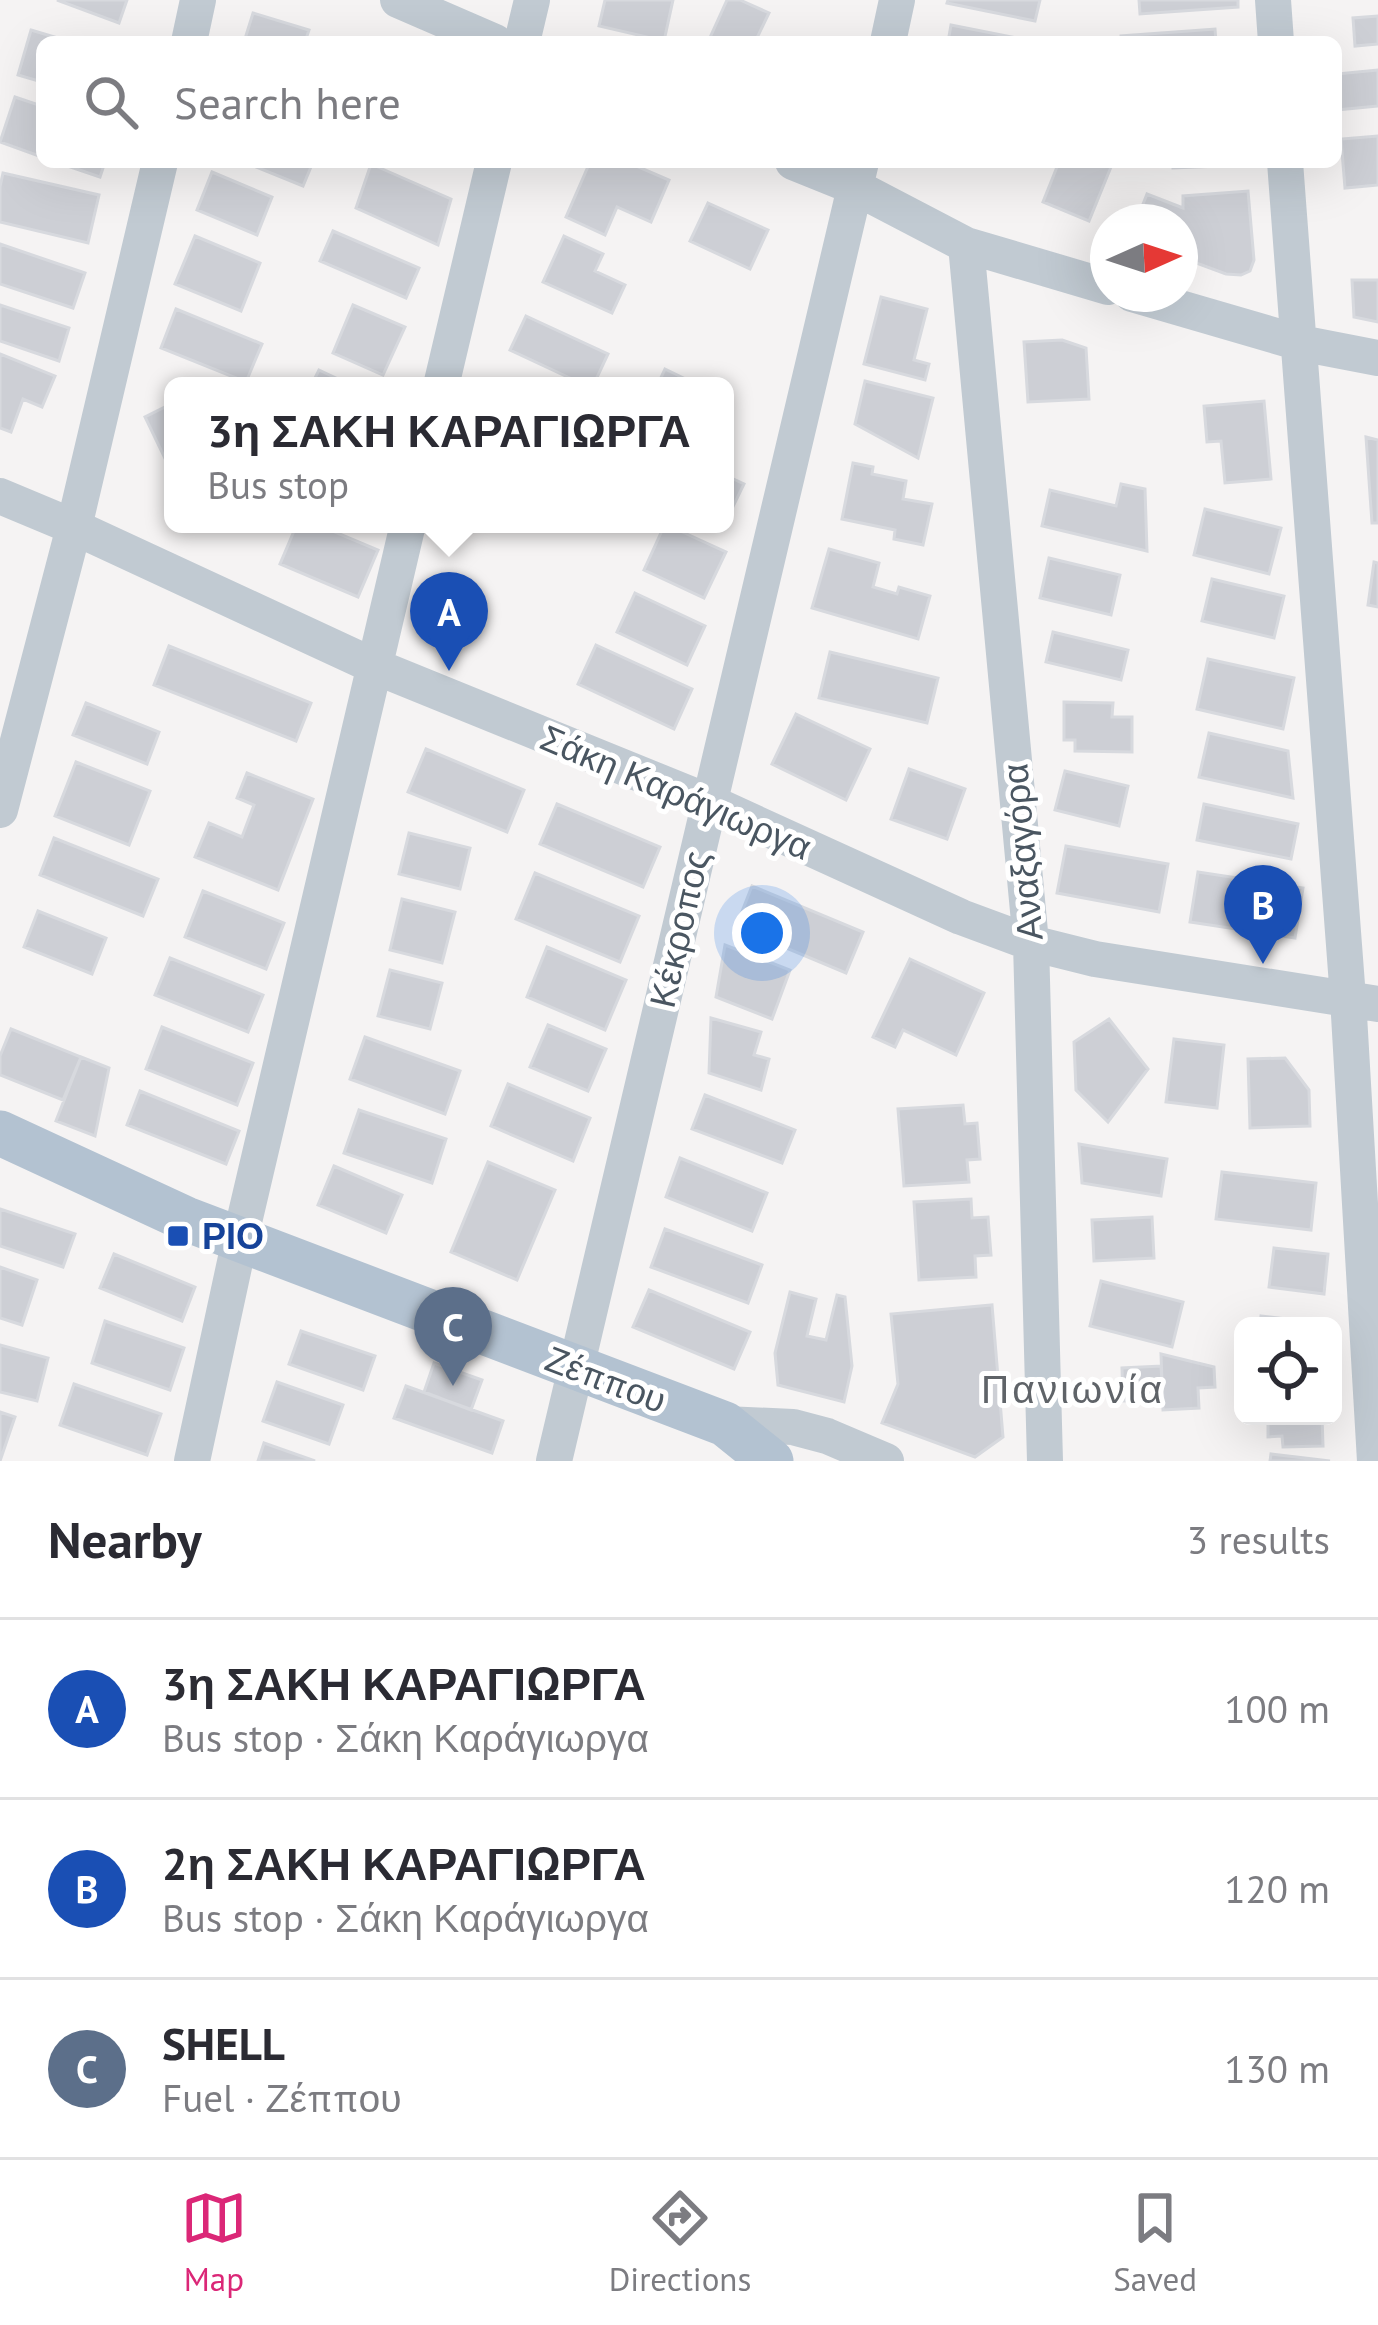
<!DOCTYPE html>
<html lang="en">
<head>
<meta charset="utf-8">
<style>
	:root { --surface:#fff; --page:#f2f2f3; --text:#2b2b33; --muted:#7c7c81; --line:#e1e1e2; --accent:#db2777 }
	body { margin:0; font-family:"PT Sans",sans-serif; background:var(--page); color:var(--text) }
	.controls { position:absolute; right:36px; bottom:36px; display:grid; overflow:hidden; border-radius:18px; box-shadow:0 12px 48px #0002 }
	.controls button { width:108px; height:108px; display:grid; place-items:center; padding:0; border:0; border-bottom:3px solid var(--line); background:var(--surface); color:var(--text); font:60px sans-serif }
	.compass { position:absolute; left:1090px; top:204px; width:108px; height:108px; border-radius:50%; background:var(--surface); box-shadow:0 12px 48px #0002; rotate:87deg }
	.you { position:absolute; left:762px; top:933px; width:42px; height:42px; margin:-30px; border:9px solid #fff; border-radius:50%; background:#1a73e8; box-shadow:0 0 0 18px #1a73e833 }
	.badge { display:grid; place-items:center; width:78px; height:78px; border-radius:50%; background:var(--accent); color:#fff; font-size:39px; font-weight:700 }
	.pin { position:absolute; translate:-50% -99px; filter:drop-shadow(0 3px 6px #0008) }
	.pin::after { content:''; position:absolute; top:63px; width:42px; height:36px; background:inherit; clip-path:polygon(0 0,100% 0,50% 100%) }
	.popup { position:absolute; left:164px; top:377px; width:570px; height:156px; box-sizing:border-box; display:grid; place-content:center; border-radius:18px; background:var(--surface); filter:drop-shadow(0 3px 9px #0005); font-size:39px; white-space:nowrap; color:var(--muted) }
	.popup b { font-size:45px; color:var(--text) }
	.popup::after { content:''; position:absolute; left:50%; top:100%; margin-left:-24px; border:24px solid transparent; border-top-color:var(--surface) }
	.list { margin:0; padding:0; list-style:none }
	h2 { display:flex; justify-content:space-between; align-items:center; height:156px; margin:0; padding:0 48px; font-size:51px }
	h2 small { font-size:39px; font-weight:400; color:var(--muted) }
	.list li { display:grid; grid-template-columns:78px 1fr auto; gap:36px; align-items:center; box-sizing:border-box; height:180px; padding:0 48px; border-top:3px solid var(--line) }
	.list b { display:block; font-size:45px; white-space:nowrap }
	.list p { margin:0; font-size:39px; white-space:nowrap; color:var(--muted) }
	.list em { font-size:39px; font-style:normal; color:var(--muted) }
	.icon { flex:none; width:66px; height:66px; fill:none; stroke:currentColor; stroke-width:2; stroke-linecap:round; stroke-linejoin:round }
	.map { position:relative; flex:none; width:1378px; height:1461px; overflow:hidden }
	.search { position:absolute; background:var(--surface); box-shadow:0 12px 48px #0002; left:36px; right:36px; top:36px; height:132px; display:flex; align-items:center; gap:30px; box-sizing:border-box; padding:0 42px; border-radius:18px; color:var(--muted); font-size:45px }
	.sheet { height:696px; background:var(--surface) }
	nav { display:flex; justify-content:space-around; align-items:center; box-sizing:border-box; height:168px; border-top:3px solid var(--line); background:var(--surface); font-size:33px; color:var(--muted) }
	nav a { display:grid; justify-items:center; gap:6px }
	nav .on { color:var(--accent) }
	.map>svg:first-child { display:block }
</style>
</head>
<body>
<div class="map">
<svg width="1378" height="1461" viewBox="0 0 1378 1461">
	<rect width="100%" height="100%" fill="#f5f3f3"/>
	<path fill="#cdcfd5" stroke="#d7d9de" stroke-width="3" d="M57,0H127L119,23Z
		M605,0H673L664,41L599,26Z
		M727,0H740L769,13L755,42H708Z
		M948,0H1040L1035,21L947,3Z
		M1139,0H1238V7L1140,14Z
		M253,13L309,30L305,42H244Z
		M1378,16V44L1355,46L1353,18Z
		M951,25L1037,42H948Z
		M1215,29L1216,42H1121V36Z
		M31,30L71,42H42V82L18,75Z
		M1378,70V106L1336,110V74Z
		M15,97L42,106V157L0,142Z
		M1378,136V185L1345,188L1341,139Z
		M56,162H105L100,177Z
		M244,162H313L303,186Z
		M590,162H627L669,180L651,222L617,207L605,235L566,217Z
		M1059,162H1113L1089,221L1043,202Z
		M1173,162H1243V165L1173,168Z
		M371,164L451,199L438,245L356,208Z
		M212,172L272,197L257,235L197,210Z
		M3,173L99,195L88,243L0,222V187Z
		M1248,191L1254,260L1250,271L1241,275L1226,274L1180,257V222H1136L1147,194L1183,208V196Z
		M708,203L768,230L750,269L690,241Z
		M333,231L419,268L406,298L320,261Z
		M195,236L260,263L241,311L175,284Z
		M564,236L603,254L595,271L625,285L612,313L543,282Z
		M0,244L85,273L73,308L0,284Z
		M1352,280H1378V322L1354,317Z
		M881,297L927,309L914,360L929,364L925,380L864,364Z
		M0,305L69,328L59,361L0,341Z
		M353,305L405,327L383,375L333,353Z
		M176,309L262,344L246,382L161,348Z
		M526,316L608,354L593,386H587L510,350Z
		M1062,340L1086,348L1089,399L1028,402L1024,342Z
		M0,354L55,376L42,407L23,399L11,432L0,428Z
		M665,369L700,386H657Z
		M319,370L353,386H311Z
		M865,381L933,398L918,458L855,424Z
		M1264,401L1271,479L1225,483L1221,441L1207,442L1204,406Z
		M173,403V475L145,417Z
		M1366,437L1378,440V523H1372Z
		M853,463L873,467L872,474L906,481L903,499L932,504L923,545L894,539L895,530L842,519Z
		M725,475L744,484L725,523Z
		M1121,484L1145,489L1147,551L1042,526L1050,490L1116,506Z
		M1205,509L1281,528L1269,574L1194,555Z
		M297,524H316L378,550L358,597L280,564Z
		M665,524L726,552L704,598L644,570Z
		M829,549L879,563L873,587L897,594L899,587L930,596L918,639L812,608Z
		M1049,558L1120,575L1111,615L1040,598Z
		M1374,562L1378,563V607L1368,605Z
		M1212,579L1284,596L1274,638L1202,621Z
		M635,593L705,626L687,665L617,632Z
		M1053,632L1128,650L1121,680L1046,662Z
		M596,645L692,689L674,729L578,684Z
		M169,646L311,703L296,741L154,685Z
		M830,652L938,678L927,723L819,698Z
		M1208,659L1294,678L1283,729L1197,709Z
		M1064,702L1113,703L1112,717H1132V752L1075,751V740H1064Z
		M86,703L159,732L147,764L73,735Z
		M796,714L870,749L846,800L772,764Z
		M1209,733L1288,751L1293,798L1199,777Z
		M426,749L524,790L507,832L408,792Z
		M76,762L150,791L129,845L55,816Z
		M909,769L965,789L947,839L891,819Z
		M1065,771L1128,786L1119,826L1055,810Z
		M247,773L313,799L278,890L195,857L209,823L242,837L254,805L237,798Z
		M557,804L660,847L643,887L540,844Z
		M1204,804L1298,824L1291,859L1197,840Z
		M409,833L470,848L460,889L399,874Z
		M54,838L158,879L143,916L40,875Z
		M1066,846L1168,864L1159,912L1057,893Z
		M1198,872L1303,888L1295,938L1190,922Z
		M535,873L639,916L620,962L516,919Z
		M752,886L863,932L846,973L736,927Z
		M203,891L284,923L266,969L185,937Z
		M402,899L455,912L442,963L390,950Z
		M38,911L106,938L92,974L24,947Z
		M725,945L790,970L772,1019L716,997Z
		M547,947L626,980L605,1030L527,997Z
		M170,958L263,995L248,1032L155,995Z
		M910,959L984,993L956,1055L903,1030L895,1047L873,1037Z
		M390,970L442,983L430,1029L378,1016Z
		M711,1018L761,1032L754,1055L769,1059L761,1090L709,1073Z
		M1109,1019L1148,1069L1108,1122L1076,1090L1074,1042Z
		M548,1025L606,1049L588,1091L530,1067Z
		M162,1027L253,1063L237,1105L146,1069Z
		M11,1029L81,1057L63,1100L0,1075V1056Z
		M365,1037L460,1071L445,1114L350,1079Z
		M1174,1039L1224,1045L1217,1108L1166,1102Z
		M81,1057L109,1068L95,1136L56,1121Z
		M1285,1058L1309,1090L1310,1126L1250,1128L1248,1059Z
		M508,1084L590,1118L573,1161L491,1126Z
		M140,1091L239,1131L226,1164L127,1125Z
		M705,1095L795,1130L782,1163L692,1129Z
		M963,1105L965,1124L977,1123L980,1159L967,1160L969,1182L904,1186L898,1109Z
		M359,1110L446,1139L432,1183L344,1153Z
		M1079,1144L1167,1159L1161,1196L1082,1183Z
		M680,1158L767,1193L752,1231L666,1197Z
		M488,1162L555,1190L517,1280L451,1252Z
		M334,1166L402,1195L386,1233L318,1205Z
		M1222,1172L1316,1183L1311,1230L1216,1219Z
		M971,1199L972,1218L988,1217L991,1255L975,1256L976,1277L919,1280L914,1202Z
		M0,1209L75,1234L63,1267L0,1246Z
		M1152,1217L1154,1258L1094,1261L1092,1220Z
		M665,1229L762,1265L748,1303L651,1267Z
		M1274,1248L1328,1254L1324,1294L1269,1287Z
		M114,1254L195,1287L182,1321L100,1288Z
		M0,1267L37,1280L22,1325L0,1318Z
		M1101,1281L1183,1302L1172,1347L1090,1326Z
		M649,1290L750,1332L734,1369L633,1327Z
		M790,1292L816,1299L807,1336L826,1340L837,1295L845,1297L852,1366L844,1402L778,1385L775,1353Z
		M992,1305L1003,1437L975,1457L882,1423L898,1384L891,1314Z
		M1261,1316L1327,1324V1326H1260Z
		M105,1321L184,1348L170,1390L92,1363Z
		M301,1331L375,1356L363,1390L289,1364Z
		M0,1345L48,1358L37,1401L0,1392Z
		M1161,1354L1214,1367L1215,1387L1198,1388L1199,1408L1163,1410Z
		M434,1363L482,1380L471,1410L424,1392Z
		M1161,1366L1163,1400L1123,1401L1122,1368Z
		M277,1382L343,1405L329,1444L263,1421Z
		M74,1384L161,1414L147,1455L60,1425Z
		M406,1386L503,1421L492,1453L394,1418Z
		M0,1412L15,1417L0,1461Z
		M1268,1416H1322L1323,1446L1283,1447L1282,1436L1268,1437Z
		M264,1443L315,1461H258Z
		M1271,1454L1330,1461H1270Z"/>
	<g fill="none" stroke-linecap="round" stroke-linejoin="round">
		<path stroke="#c1cad2" stroke-width="36" d="M398,0L495,42
			M1273,0L1276,42
			M189,42L198,0
			M522,42L532,0
			M888,42L897,0
			M793,162L855,187L966,245L1108,287
			M1285,162L1348,998L1375,1461
			M966,245L1031,943L1045,1461
			M1132,294L1300,343L1378,358
			M441,386L494,162
			M0,496L74,527L374,666L709,802L961,917L1031,943L1095,959L1378,1004
			M0,810L74,527L160,162
			M725,1424L793,1427L827,1436L886,1461
			M192,1461L240,1239L408,524
			M554,1461L861,162"/>
		<path stroke="#b3c2d1" stroke-width="45" d="M0,1133L186,1219L725,1424L771,1461"/>
	</g>
	<rect fill="#1a4fb4" stroke="#fff" stroke-width="4.5" x="166" y="1224" width="24" height="24" rx="6"/>
	<g text-anchor="middle" stroke-width="10" stroke-linejoin="round" paint-order="stroke">
		<g font-size="36" fill="#4a5661" stroke="#fff">
			<text transform="translate(676 792) rotate(23)" y="13">Σάκη Καράγιωργα</text>
			<text transform="translate(1022 852) rotate(-95)" y="13">Αναξαγόρα</text>
			<text transform="translate(679 929) rotate(-77)" y="13">Κέκροπος</text>
			<text transform="translate(606 1379) rotate(21)" y="13">Ζέππου</text>
		</g>
		<g font-size="36" font-weight="bold" fill="#164399" stroke="#fff" text-anchor="start">
			<text x="202" y="1249">ΡΙΟ</text>
		</g>
		<g font-size="39" letter-spacing="3" fill="#5f6368" stroke="#fff">
			<text x="1073" y="1403">Πανιωνία</text>
		</g>
	</g>
</svg>
<div class="controls">
<button><svg class="icon" aria-label="locate" viewBox="0 0 24 24"><circle cx="12" cy="12" r="6"/><path d="M12 2v4M12 18v4M2 12h4M18 12h4"/></svg></button>
</div>
<svg class="compass" viewBox="-18 -18 36 36"><path d="M0-13l5 13h-10z" fill="#e53935"/><path d="M0 13l5-13h-10z" fill="#7c7c81"/></svg>
<div class="you"></div>
<div class="pin badge" style="left:449px;top:671px;background:#1a4fb4">A</div>
<div class="popup"><b>3η ΣΑΚΗ ΚΑΡΑΓΙΩΡΓΑ</b>Bus stop</div>
<div class="pin badge" style="left:1263px;top:964px;background:#1a4fb4">B</div>
<div class="pin badge" style="left:453px;top:1386px;background:#5c6f8a">C</div>
<div class="search"><svg class="icon" aria-label="search" viewBox="0 0 24 24"><circle cx="10" cy="10" r="6"/><path d="M15 15l6 6"/></svg>Search here</div>
</div>
<section class="sheet">
<h2>Nearby<small>3 results</small></h2>
<ul class="list">
<li><span class="badge" style="background:#1a4fb4">A</span><div><b>3η ΣΑΚΗ ΚΑΡΑΓΙΩΡΓΑ</b><p>Bus stop · Σάκη Καράγιωργα</p></div><em>100 m</em></li>
<li><span class="badge" style="background:#1a4fb4">B</span><div><b>2η ΣΑΚΗ ΚΑΡΑΓΙΩΡΓΑ</b><p>Bus stop · Σάκη Καράγιωργα</p></div><em>120 m</em></li>
<li><span class="badge" style="background:#5c6f8a">C</span><div><b>SHELL</b><p>Fuel · Ζέππου</p></div><em>130 m</em></li>
</ul>
</section>
<nav>
<a class="on"><svg class="icon" aria-label="map" viewBox="0 0 24 24"><path d="M3 6l6-2 6 2 6-2v14l-6 2-6-2-6 2zM9 4v14M15 6v14"/></svg>Map</a>
<a><svg class="icon" aria-label="directions" viewBox="0 0 24 24"><path d="M12 3l9 9-9 9-9-9zM9 14v-3h6M13 9l2 2-2 2"/></svg>Directions</a>
<a><svg class="icon" aria-label="saved" viewBox="0 0 24 24"><path d="M7 4h10v16l-5-4-5 4z"/></svg>Saved</a>
</nav>
</body>
</html>
